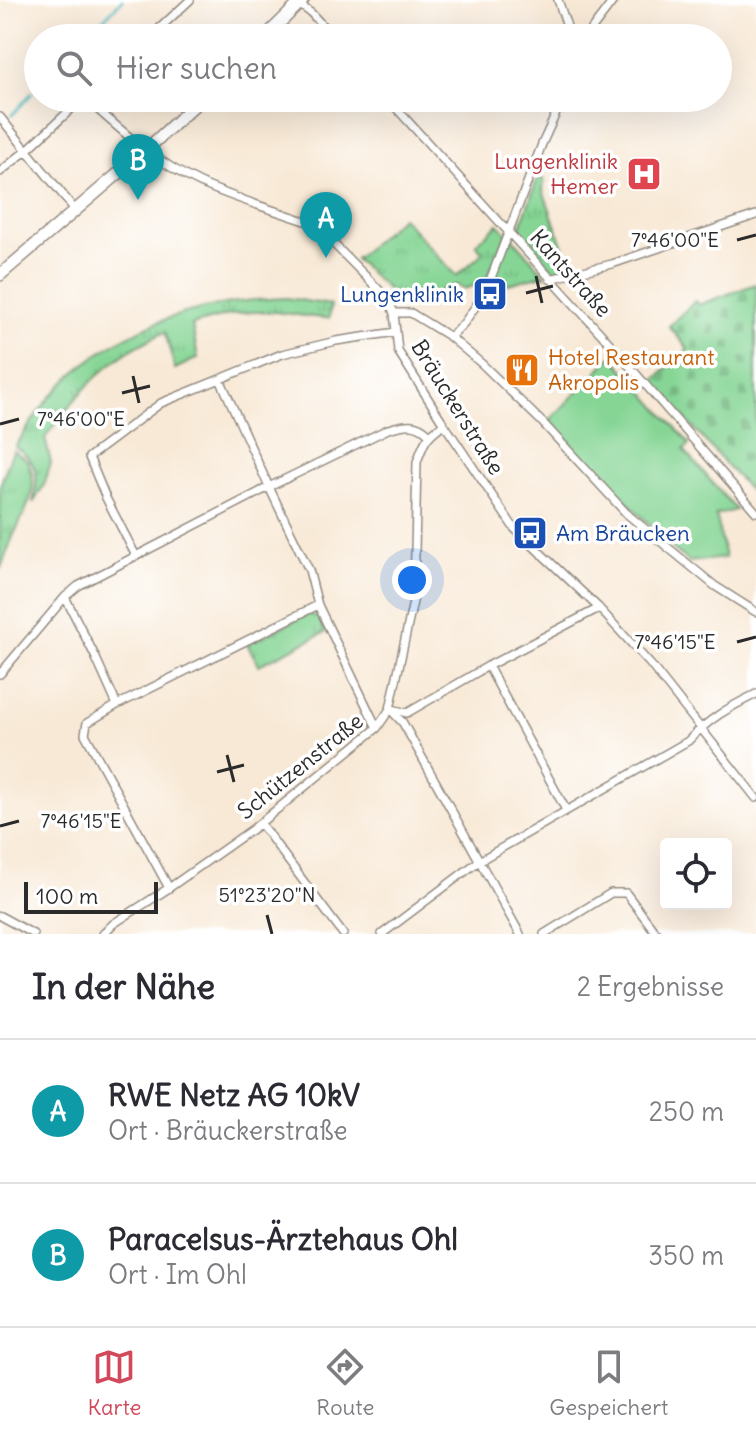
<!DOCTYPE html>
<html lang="de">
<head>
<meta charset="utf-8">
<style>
	:root { --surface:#fff; --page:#f7f7f7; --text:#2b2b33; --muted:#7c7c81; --line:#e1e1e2; --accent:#d1495b }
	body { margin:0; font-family:Delius,sans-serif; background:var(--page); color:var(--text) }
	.controls { position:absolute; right:24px; bottom:24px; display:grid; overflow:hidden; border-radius:8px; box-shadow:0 8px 32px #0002 }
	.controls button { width:72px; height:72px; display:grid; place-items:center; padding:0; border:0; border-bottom:2px solid var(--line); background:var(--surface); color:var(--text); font:40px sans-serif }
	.scale { position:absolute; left:24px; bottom:20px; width:134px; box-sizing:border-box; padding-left:8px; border:4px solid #2b2b2b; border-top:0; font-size:22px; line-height:28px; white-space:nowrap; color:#2b2b2b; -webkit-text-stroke:6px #fff; paint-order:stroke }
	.you { position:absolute; left:412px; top:580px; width:28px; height:28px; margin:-20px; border:6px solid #fff; border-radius:50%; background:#1a73e8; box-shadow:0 0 0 12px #1a73e833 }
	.badge { display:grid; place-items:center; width:52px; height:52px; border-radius:50%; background:var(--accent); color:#fff; font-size:26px; font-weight:700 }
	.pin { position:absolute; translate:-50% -66px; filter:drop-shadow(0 2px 4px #0008) }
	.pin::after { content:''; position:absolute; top:42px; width:28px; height:24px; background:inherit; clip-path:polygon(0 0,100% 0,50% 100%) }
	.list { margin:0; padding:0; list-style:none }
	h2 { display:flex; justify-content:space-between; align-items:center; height:104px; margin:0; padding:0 32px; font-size:34px }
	h2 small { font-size:26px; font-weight:400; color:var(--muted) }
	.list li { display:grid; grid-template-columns:52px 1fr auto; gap:24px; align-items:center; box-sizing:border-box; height:144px; padding:0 32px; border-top:2px solid var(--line) }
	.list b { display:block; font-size:30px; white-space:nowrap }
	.list p { margin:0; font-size:26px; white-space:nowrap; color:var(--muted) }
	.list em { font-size:26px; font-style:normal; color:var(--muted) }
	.icon { flex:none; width:44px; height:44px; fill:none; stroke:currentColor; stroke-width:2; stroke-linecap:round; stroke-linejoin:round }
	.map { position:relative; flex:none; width:756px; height:934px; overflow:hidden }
	.search { position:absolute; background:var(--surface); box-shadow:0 8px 32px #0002; left:24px; right:24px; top:24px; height:88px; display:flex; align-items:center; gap:20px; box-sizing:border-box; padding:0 28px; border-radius:44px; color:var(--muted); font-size:30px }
	.sheet { height:392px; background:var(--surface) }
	nav { display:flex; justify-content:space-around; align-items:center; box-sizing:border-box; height:112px; border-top:2px solid var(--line); background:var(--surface); font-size:22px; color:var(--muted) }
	nav a { display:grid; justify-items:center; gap:4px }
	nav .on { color:var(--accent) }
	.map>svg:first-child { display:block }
</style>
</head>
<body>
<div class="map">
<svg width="756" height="934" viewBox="0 0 756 934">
	<defs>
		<pattern id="grass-tufts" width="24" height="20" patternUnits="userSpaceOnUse" patternTransform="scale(2)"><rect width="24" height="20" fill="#86d595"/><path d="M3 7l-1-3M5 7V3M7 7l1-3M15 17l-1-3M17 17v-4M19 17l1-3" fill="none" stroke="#74b781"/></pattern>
		<pattern id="cemetery-stones" width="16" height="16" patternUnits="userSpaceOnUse" patternTransform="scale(2)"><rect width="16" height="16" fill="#86d595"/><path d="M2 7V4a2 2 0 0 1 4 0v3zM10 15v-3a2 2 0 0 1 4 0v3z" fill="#74b781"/></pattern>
	</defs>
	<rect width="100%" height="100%" fill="#fff"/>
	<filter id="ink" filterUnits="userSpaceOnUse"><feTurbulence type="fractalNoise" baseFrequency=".0125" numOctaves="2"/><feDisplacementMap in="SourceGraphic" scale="16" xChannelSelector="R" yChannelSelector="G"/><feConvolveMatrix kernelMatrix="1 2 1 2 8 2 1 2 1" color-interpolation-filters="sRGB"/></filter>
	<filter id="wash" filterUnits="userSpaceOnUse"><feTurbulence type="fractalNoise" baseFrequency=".006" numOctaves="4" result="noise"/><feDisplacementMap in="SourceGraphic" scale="32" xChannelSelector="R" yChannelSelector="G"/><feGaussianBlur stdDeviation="1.8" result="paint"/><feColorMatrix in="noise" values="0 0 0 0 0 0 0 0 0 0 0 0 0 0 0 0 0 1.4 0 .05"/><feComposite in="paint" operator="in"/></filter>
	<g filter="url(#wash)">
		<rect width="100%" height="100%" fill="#f8e9d6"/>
		<path fill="url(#grass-tufts)" stroke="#588060" stroke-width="2" d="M539,177L544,180L543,190L563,247L564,267L554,271L519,231L537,180Z
			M402,217L456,276L483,253L476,244L498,224L507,233L485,282L464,289L456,285L409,303L400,301L355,259Z
			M510,235L546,276H539L489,289Z
			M287,298L331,305L329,318C310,318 291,313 272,312C244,310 218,317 192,325L198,358L175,369L165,332C152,338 138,345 126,353C95,373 66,409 45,438L51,463L44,485L33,503C39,478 39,461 15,447C23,435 31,423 39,411C100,332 190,301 287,298Z
			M13,450L28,461C39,489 29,503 17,528C10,541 6,556 0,570V486Z
			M308,614L318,617L326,632L259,665L247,644Z"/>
		<path fill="url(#cemetery-stones)" stroke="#588060" stroke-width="2" d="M756,284V498L652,382L688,349L669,326L695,301L698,305Z"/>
		<path fill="#86d595" stroke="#588060" stroke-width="2" d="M612,356L690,444L684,450L736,510L716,515L725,558L689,562L670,546L549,421Z"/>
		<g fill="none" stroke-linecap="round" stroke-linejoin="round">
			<path stroke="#47b6bd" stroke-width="3" d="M85,38L122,0
				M12,115L32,93"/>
		</g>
	</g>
	<g filter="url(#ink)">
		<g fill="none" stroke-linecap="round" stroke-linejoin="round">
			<g stroke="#928a80" stroke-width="10">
				<path id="minor" d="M293,0L311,13L334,38
					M558,0L571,38
					M149,38L190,0
					M585,38L614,0
					M85,98C119,129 157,163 200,183C235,199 274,210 311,223L318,228L388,299L394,313L398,351L444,424L514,528L599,608L650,664L756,798
					M387,98L612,346L756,512
					M0,117L75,210
					M0,172L27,150L83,98
					M550,279L612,264L756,215
					M394,313H411L450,337L482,364L542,422L627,514L715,586L756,612
					M450,337L464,323L486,291L542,144L563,98
					M220,379L269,487L309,570L318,605L377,728
					M136,556L106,498L89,457L161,403L282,354L336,341L396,332
					M65,597L95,656L117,705L87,723L85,734L169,888
					M488,666L566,810
					M0,674L65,597L78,586L269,487L388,429C405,424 416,421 429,434
					M117,705L318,605
					M390,709L403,723L520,934
					M392,709L407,713L488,666L599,608
					M260,823L343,934
					M0,916L33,934
					M103,934L113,924L169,888L254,828L377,728L390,709L414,597L417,462C424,442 426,436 444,424
					M382,934L479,861L688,741C710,718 728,708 756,694
					M544,934L611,893H626L657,934"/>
			</g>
			<g stroke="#928a80" stroke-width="14">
				<path id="secondary" d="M264,38L303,0
					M0,275L147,149L202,98"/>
			</g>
			<use href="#minor" stroke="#fff" stroke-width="7"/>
			<use href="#secondary" stroke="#fff" stroke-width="11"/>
		</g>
	</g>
	<path fill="none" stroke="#2b2b2b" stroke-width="3" d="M737,240L756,235M536,276L542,303M526,293L553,286M133,376L139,403M122,393L150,386M0,424L19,419M737,642L756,637M227,755L234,782M217,772L244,765M0,826L19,821M267,915L272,934"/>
	<defs>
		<g id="hospital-square" transform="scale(1.8)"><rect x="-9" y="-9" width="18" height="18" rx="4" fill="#e0444e" stroke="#fff"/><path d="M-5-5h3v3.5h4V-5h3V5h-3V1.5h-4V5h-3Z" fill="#fff"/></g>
		<g id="bus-square" transform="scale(1.8)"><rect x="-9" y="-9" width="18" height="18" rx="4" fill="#1a4fb4" stroke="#fff"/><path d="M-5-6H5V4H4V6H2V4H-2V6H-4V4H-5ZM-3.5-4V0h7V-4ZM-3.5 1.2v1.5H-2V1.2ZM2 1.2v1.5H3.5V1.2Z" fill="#fff"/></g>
		<g id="restaurant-square" transform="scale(1.8)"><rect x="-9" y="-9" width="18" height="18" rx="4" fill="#e8710a" stroke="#fff"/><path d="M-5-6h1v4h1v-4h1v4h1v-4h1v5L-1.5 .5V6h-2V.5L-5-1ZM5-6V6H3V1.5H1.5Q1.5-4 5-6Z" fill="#fff"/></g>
	</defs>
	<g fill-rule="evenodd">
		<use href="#hospital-square" x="644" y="174"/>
		<use href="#bus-square" x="490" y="294"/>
		<use href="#restaurant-square" x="522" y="370"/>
		<use href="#bus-square" x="530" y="533"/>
	</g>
	<g text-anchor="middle" stroke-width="7" stroke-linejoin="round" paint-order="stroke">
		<g font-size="22" fill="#be3a42" stroke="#fff" text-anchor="end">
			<text x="618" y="169">Lungenklinik<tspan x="618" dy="25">Hemer</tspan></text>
		</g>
		<g font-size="22" fill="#2b2b2b" stroke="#fff">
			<text transform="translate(571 273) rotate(48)" y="8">Kantstraße</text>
			<text transform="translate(458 407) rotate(58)" y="8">Bräuckerstraße</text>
			<text transform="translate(300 766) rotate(-39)" y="8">Schützenstraße</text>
		</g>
		<g font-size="22" fill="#164399" stroke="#fff" text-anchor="end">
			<text x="464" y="302">Lungenklinik</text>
			<text x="556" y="541" text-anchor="start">Am Bräucken</text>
		</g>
		<g font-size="22" fill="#c56008" stroke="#fff" text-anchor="start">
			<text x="548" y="365">Hotel Restaurant<tspan x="548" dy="25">Akropolis</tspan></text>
		</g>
	</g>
	<g font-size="20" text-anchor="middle" fill="#2b2b2b" stroke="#fff" stroke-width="7" stroke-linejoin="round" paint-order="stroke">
		<text x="675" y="247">7°46'00"E</text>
		<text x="81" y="426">7°46'00"E</text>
		<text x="675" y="649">7°46'15"E</text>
		<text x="81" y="828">7°46'15"E</text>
		<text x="267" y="902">51°23'20"N</text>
	</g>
</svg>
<div class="controls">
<button><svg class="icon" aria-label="locate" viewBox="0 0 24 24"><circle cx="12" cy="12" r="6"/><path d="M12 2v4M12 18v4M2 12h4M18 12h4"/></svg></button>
</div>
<div class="scale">100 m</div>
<div class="you"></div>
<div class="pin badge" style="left:326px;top:258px;background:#0f9aa8">A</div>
<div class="pin badge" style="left:138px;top:200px;background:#0f9aa8">B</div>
<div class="search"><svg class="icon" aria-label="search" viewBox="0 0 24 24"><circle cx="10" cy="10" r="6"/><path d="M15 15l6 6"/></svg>Hier suchen</div>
</div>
<section class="sheet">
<h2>In der Nähe<small>2 Ergebnisse</small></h2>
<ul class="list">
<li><span class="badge" style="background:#0f9aa8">A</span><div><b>RWE Netz AG 10kV</b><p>Ort · Bräuckerstraße</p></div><em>250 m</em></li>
<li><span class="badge" style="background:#0f9aa8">B</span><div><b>Paracelsus-Ärztehaus Ohl</b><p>Ort · Im Ohl</p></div><em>350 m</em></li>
</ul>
</section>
<nav>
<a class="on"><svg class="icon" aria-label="map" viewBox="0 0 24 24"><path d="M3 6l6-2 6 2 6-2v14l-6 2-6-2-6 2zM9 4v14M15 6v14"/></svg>Karte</a>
<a><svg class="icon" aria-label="directions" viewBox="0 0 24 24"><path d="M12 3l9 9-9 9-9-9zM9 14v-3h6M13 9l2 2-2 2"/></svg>Route</a>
<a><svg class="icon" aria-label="saved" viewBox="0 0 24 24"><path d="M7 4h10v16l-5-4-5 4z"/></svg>Gespeichert</a>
</nav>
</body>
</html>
